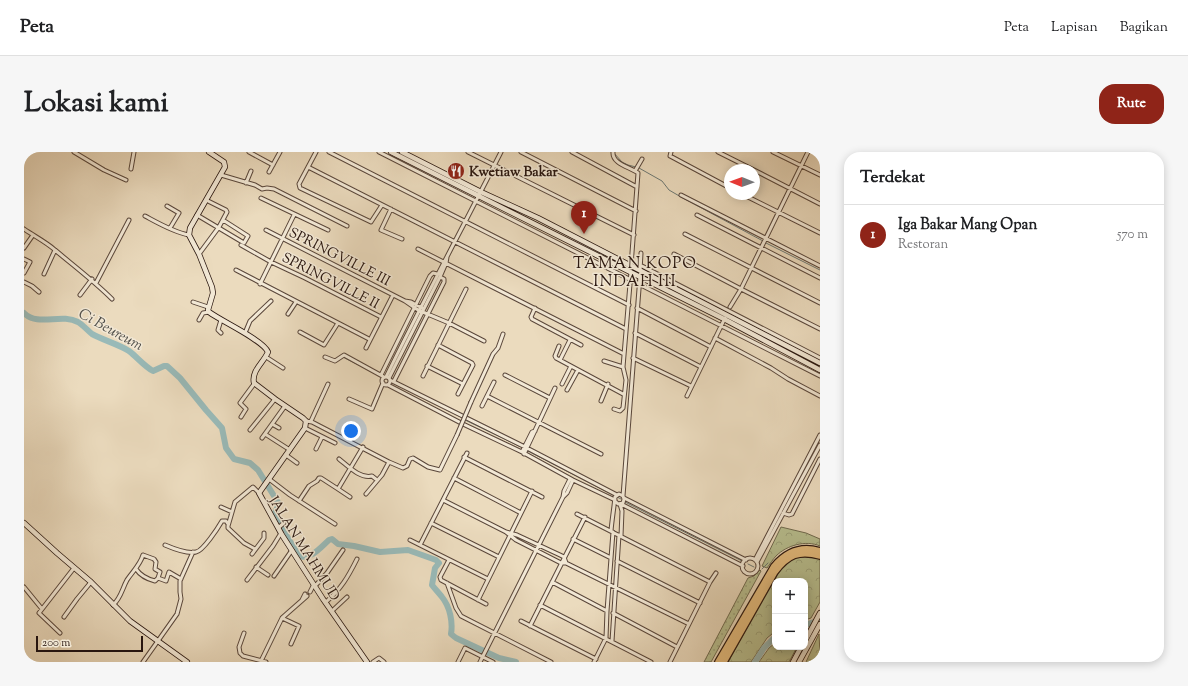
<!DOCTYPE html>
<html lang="id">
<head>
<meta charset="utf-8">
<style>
	:root { --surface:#fff; --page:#f6f6f6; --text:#202124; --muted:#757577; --line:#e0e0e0; --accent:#8f2418 }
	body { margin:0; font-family:"Sorts Mill Goudy",serif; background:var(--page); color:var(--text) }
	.controls { position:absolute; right:12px; bottom:12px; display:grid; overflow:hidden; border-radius:8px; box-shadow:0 2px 10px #0003 }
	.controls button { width:36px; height:36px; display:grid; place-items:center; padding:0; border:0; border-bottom:1px solid var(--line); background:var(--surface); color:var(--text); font:20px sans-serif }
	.compass { position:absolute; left:700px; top:12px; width:36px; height:36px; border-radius:50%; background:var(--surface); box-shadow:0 2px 10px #0003; rotate:271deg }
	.scale { position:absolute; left:12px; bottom:10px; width:107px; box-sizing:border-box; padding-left:4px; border:2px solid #29160f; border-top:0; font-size:11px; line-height:14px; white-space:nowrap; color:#29160f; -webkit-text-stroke:3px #f2e8d5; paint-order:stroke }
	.you { position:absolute; left:327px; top:279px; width:14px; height:14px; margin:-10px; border:3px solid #fff; border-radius:50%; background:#1a73e8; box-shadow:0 0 0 6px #1a73e833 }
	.badge { display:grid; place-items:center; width:26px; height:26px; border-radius:50%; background:var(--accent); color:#fff; font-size:13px; font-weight:700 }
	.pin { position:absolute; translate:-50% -33px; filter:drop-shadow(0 1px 2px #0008) }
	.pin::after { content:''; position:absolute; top:21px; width:14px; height:12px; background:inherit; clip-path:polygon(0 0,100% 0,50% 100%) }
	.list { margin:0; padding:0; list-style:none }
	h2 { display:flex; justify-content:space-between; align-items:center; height:52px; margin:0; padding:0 16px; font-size:17px }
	h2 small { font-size:13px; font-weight:400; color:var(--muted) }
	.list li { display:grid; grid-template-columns:26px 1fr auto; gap:12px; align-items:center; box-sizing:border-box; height:60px; padding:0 16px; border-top:1px solid var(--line) }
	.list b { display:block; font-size:15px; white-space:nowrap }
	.list p { margin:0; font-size:13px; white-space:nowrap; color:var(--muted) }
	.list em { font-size:13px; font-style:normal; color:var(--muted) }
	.map { position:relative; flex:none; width:796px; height:510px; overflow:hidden; border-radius:16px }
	header { display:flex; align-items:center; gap:24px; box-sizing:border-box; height:56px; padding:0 20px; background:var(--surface); border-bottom:1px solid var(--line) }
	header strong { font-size:19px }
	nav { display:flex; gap:22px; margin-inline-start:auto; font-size:14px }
	.intro { display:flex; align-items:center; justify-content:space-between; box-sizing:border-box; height:96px; padding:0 24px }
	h1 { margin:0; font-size:28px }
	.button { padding:10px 18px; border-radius:16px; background:var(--accent); color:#fff; font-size:14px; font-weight:700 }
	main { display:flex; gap:24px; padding:0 24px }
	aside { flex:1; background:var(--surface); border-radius:16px; box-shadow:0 2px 10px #0003 }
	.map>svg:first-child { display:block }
</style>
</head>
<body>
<header>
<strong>Peta</strong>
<nav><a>Peta</a><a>Lapisan</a><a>Bagikan</a></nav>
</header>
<div class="intro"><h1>Lokasi kami</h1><a class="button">Rute</a></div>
<main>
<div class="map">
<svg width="796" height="510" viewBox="0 0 796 510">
	<defs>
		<pattern id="grass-dots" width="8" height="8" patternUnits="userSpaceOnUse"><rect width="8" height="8" fill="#b8c091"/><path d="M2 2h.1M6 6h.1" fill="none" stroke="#9ea47c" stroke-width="1.8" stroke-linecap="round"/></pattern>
		<pattern id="forest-crowns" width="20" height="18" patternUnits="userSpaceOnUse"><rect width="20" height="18" fill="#b8c091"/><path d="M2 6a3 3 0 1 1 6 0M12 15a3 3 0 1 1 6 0" fill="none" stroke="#9ea47c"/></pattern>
	</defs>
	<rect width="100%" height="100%" fill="#ebdbbe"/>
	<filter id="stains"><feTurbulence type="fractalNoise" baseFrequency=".005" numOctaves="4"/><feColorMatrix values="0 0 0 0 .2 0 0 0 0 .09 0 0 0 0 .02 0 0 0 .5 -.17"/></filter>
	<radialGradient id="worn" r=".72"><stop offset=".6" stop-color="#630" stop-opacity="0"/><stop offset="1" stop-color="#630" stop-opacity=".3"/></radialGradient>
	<path fill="url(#grass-dots)" stroke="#706b50" d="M736,418L737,419L687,510H680L724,426L730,424Z"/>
	<path fill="url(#forest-crowns)" stroke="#706b50" d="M757,375L782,381L796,387V394C782,388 763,393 752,404C749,407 746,412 743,416L738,414Z
		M774,404H782L796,407V450L787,466L781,468V429H751V477L748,482L743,486L727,510H704L756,417L765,408Z
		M795,482L796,502L792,510H782Z
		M751,491V495H773L765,510H735L745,496Z"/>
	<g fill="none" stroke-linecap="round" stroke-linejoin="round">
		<path stroke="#6c7874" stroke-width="1" d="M589,0L598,10L604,13L612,15
			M615,16L638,29L645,38L657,45L739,89
			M742,91L796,118
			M319,205L350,221
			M392,242L439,266
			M441,268L495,294
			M504,299L589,343
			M593,345L597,347
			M601,350L718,409
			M724,412L730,415
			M738,417L744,411"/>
		<path stroke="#99bab8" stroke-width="6" d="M0,161C14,175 37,161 54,170C59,173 63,178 68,182C79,188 96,193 105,199C113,205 120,214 129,219L140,214H143L156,226L182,258L198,276L202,296L210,307L226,311L234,318L255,352L250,363L275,404C287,408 297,395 305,388L308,387L314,392L330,394L356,400L384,398L412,408L415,411L411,416L408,433C411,437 415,441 418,445C426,455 429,470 427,482L432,486L475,506L492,510
			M781,473L796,468
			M731,510L740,496L751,485"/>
		<path stroke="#c4b49b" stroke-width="3" stroke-dasharray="3 1.5" stroke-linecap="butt" d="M281,442L283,438"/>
		<g stroke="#5a473b" stroke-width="5">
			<path id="street" d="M50,0L80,18L102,28
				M225,0L249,13
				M292,0L275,32L276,36L347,70L358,53
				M305,0L605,153
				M355,0L796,224
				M444,0L610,83
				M497,0L612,59
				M548,0L613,35
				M589,0C588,12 606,15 614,21L607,114
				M647,0L646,4L648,5L706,36
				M694,0L730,18
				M749,0L796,23
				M284,15L602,177
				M107,17L110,0
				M730,18L796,52
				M611,19L618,7
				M245,20L256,0
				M197,23L231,33L238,37L243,36L250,37L323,74
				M222,31L227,19
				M718,42L796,81
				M657,43L796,114
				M237,46L304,78
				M143,54L155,61L146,76
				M367,57L357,78L378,87
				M173,63L220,91L224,84L199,68
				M673,63L796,126
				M121,64C134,71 149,80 165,83
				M0,77C10,84 22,90 31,98C50,114 70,129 88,147
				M242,78L381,149L394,158L425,171L460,189
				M661,82L796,151
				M217,93L247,110L281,126L357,165
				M0,96L9,83
				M394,97L600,202
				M175,102L195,75L203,60L202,58L182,48
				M650,102L717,137L796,177
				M0,107L6,110L0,121
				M616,113L796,206
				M212,118L345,187
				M616,119L617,101
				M20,122L31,98
				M0,130L8,134L15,140
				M72,131L105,68
				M236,132L270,63
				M56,143L68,127
				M381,149L387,150L398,156
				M169,150L184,155
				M706,155L717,137L784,0
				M511,156L507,165L508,167L557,193
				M613,156L687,195
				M264,162L272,150
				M175,168L179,161L185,160
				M197,168L194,178L197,181
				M276,180L300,193L314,171
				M221,181L226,169L247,149
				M611,181L677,215
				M691,186L747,216L764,227L796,244
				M414,193L448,211L449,213L434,242
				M535,194L531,204L532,206L599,242
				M342,196L369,143
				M242,205L259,216
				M301,205L311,209L320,203L360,225
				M609,206L667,234
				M536,208L546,188
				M580,209L599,215
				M403,214L439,232
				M357,223L406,124L409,121L413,122
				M481,223L526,246
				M399,224L442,137
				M362,225C399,149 439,75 477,0
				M358 229a4 4 0 1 1 8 0a4 4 0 1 1-8 0Z
				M365,226L416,125L422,111L423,105
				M366,228L501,295L593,343
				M370,229L420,130V127L416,125
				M538,232L547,214
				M364,233L439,272L498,300L549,328L591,348
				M543,238L554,218
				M463,244L577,302
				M663,244L701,166
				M325,247L348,257L359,231
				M577,249L584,232
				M447,250L469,202L474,196L479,182
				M458,254L470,230
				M590,257L596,259L599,256L602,228L599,215L607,120
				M217,265L222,257L216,251L230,232
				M282,269L288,270L365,310L379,316L383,314L386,307L389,306L404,315L416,318L433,283
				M287,269L304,232
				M248,272L255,276
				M281,276L311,291
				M226,278L251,247
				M241,282L266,298
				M238,286L261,254
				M292,297L298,285
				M498,300L508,280L511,279
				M500,302L531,236
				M262,303L273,311
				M440,305L518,345
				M315,307C324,314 336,327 348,324L353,328
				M430,326L497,361
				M245,327L266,343L311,372
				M546,327L540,339L539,345L543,341L549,328
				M314,337L326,345
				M342,342L358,323L365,310
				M599,344L616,124
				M600,346L722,408
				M419,348L482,380L493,383L536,403L540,405L542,411
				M275,349L285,334L293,329L295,326H297L314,337L339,295
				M596,352L598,359L597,384
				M597,352L719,414
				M197,355L208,360
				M759,361L765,363L768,362L796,307
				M553,362L686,430
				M407,371L475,405
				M254,376L260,371
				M587,379C588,367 590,356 591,345L595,342L599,344L600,347L599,351L594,352L592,350
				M482,380L492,388L537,411H542L665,472
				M549,387L587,406
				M386,388L464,427
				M141,393C148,396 164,402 172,400C179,399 194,376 198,369H202L204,372
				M396,393L443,301
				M231,397L220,391L204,376V374L211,350L229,335L235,341
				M228,402L240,386V381
				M718 414a8 8 0 1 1 16 0a8 8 0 1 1-16 0Z
				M425,408L416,425L417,428L462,452
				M731,408L796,283
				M593,409L676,451
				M733,410L796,293
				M232,415L244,423
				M112,417C116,423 123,427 131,429L134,426
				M250,424L268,398
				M223,428L249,394L257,381
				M528,430L583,459
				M423,431L432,456L437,464L527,510
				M291,434L303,421L319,398
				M0,435L18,457
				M286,440L290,432
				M278,448L281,442
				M454,448L508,339
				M302,450C317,437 324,425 333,407
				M89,453C97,446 98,437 103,428C109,419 116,413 119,403L130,407L132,410L131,417L136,420L134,426L142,429L145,420L157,427
				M516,453L627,510
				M308,459L323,445
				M589,461L653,495
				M40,465L53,447L67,430
				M258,466L275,474L267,492
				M497,469L572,507
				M506,474L561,365
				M36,481L15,461L50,416
				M220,481L215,495L216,501L219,504L242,510
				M588,489L595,383
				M237,509L258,466L283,444
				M119,510L153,462L157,447L156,440V429L169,400
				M349,510L355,506L360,510
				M434,510L441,496L469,510
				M456,510L539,345
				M570,510L582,486L583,459L589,380
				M646,510L686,430L692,421"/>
		</g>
		<g stroke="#29160f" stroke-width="6">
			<path id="secondary" d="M185,0L200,10L201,15L166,76L165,83L175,102L188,135L189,141L184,158L185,160C197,169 239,188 244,200C240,210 227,219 230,231L251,247L279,266L282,269L281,276L235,341L258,383L299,447L343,510
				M367,0L700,167L796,218
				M378,0L457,40L514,66L796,211
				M0,371L33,401L67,430L106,469L163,510
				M781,489L796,461
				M769,510L777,495
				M775,510L796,472"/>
		</g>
		<g stroke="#29160f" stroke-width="8">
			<path id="highway" d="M694,510L750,414C762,400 777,393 796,399
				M700,510L751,420C764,403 775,398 796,404"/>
		</g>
		<use href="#street" stroke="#f2e8d5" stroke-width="3"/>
		<use href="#secondary" stroke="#f2e8d5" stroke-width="4.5"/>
		<use href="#highway" stroke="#e6be7f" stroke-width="5.5"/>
		<g stroke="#5a473b" stroke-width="5" stroke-linecap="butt">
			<path id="street-bridge" d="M433,283L447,250"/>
		</g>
		<use href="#street-bridge" stroke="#f2e8d5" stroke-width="3"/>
	</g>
	<defs>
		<g id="restaurant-disc" transform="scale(0.9)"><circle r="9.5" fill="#8f2418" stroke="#f2e8d5"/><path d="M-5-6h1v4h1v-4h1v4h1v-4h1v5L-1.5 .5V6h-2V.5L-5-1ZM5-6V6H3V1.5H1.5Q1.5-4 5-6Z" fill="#fff"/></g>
	</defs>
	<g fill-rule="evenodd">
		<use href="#restaurant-disc" x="432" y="19"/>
	</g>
	<g text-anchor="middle" stroke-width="3" stroke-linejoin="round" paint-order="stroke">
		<g font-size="14" font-weight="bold" fill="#29160f" stroke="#f2e8d5" text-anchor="start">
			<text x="445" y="24">Kwetiaw Bakar</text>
		</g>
		<g font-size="14" fill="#29160f" stroke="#f2e8d5">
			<text transform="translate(316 104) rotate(27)" y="5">SPRINGVILLE III</text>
			<text transform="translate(307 128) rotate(27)" y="5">SPRINGVILLE II</text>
			<text transform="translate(281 396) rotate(58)" y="5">JALAN MAHMUD</text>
		</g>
		<g font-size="15" font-style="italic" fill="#504f4a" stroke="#f2e8d5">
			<text transform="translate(87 177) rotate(29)" y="5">Ci Beureum</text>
		</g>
		<g font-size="16" letter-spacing="1" fill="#29160f" stroke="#f2e8d5">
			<text x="611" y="116">TAMAN KOPO<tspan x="611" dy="18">INDAH III</tspan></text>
		</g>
	</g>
	<rect width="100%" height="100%" filter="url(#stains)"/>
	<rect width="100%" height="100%" fill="url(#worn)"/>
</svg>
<div class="controls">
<button>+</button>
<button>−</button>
</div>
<svg class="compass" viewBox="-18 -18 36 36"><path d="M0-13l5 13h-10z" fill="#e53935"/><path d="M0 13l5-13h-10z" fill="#757577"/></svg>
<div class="scale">200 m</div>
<div class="you"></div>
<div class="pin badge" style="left:560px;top:82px">1</div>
</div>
<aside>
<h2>Terdekat<small></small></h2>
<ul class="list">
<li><span class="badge">1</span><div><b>Iga Bakar Mang Opan</b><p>Restoran</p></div><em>570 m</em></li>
</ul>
</aside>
</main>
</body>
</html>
